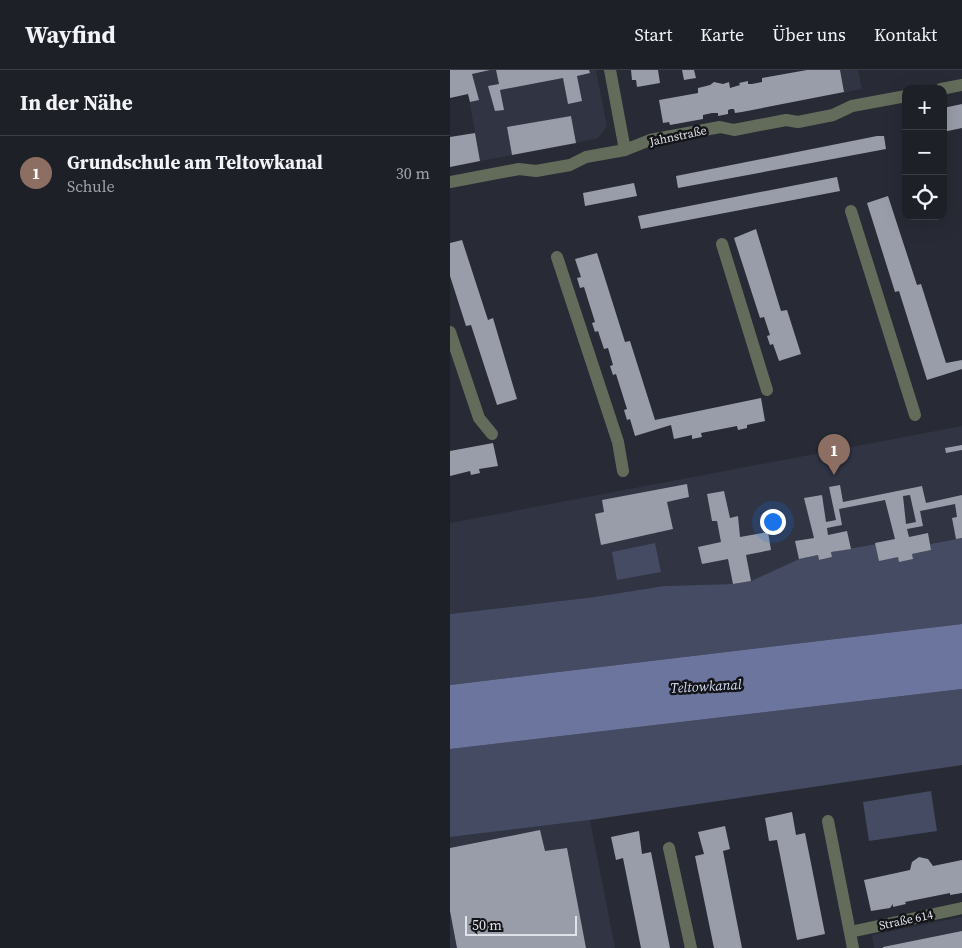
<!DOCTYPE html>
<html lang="de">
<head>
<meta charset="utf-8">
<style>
	:root { --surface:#1e2028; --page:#262830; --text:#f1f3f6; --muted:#a1a3a8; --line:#3c3e45; --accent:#d93025 }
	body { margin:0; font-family:"Source Serif 4",serif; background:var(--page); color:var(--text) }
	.controls { position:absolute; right:15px; top:15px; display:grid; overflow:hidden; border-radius:10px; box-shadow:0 5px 20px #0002 }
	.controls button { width:45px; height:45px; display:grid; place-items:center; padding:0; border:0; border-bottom:1px solid var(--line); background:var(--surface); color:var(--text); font:25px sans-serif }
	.scale { position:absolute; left:15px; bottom:12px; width:112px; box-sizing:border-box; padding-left:5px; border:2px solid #e0e2e9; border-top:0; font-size:14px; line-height:18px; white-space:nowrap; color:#e0e2e9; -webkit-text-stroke:4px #121418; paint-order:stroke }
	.you { position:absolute; left:322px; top:451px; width:18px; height:18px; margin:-12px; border:4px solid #fff; border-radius:50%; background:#1a73e8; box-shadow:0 0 0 8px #1a73e833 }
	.badge { display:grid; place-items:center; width:32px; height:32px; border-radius:50%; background:var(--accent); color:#fff; font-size:16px; font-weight:700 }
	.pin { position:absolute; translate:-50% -41px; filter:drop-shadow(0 1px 2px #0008) }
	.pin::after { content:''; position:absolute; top:26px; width:18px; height:15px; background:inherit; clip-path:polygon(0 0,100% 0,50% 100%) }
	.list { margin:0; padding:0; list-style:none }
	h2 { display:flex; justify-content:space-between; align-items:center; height:65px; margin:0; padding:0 20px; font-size:21px }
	h2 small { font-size:16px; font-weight:400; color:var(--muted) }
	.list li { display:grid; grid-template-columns:32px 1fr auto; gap:15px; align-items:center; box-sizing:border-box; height:75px; padding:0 20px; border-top:1px solid var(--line) }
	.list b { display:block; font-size:19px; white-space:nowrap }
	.list p { margin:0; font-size:16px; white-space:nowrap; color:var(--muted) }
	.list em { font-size:16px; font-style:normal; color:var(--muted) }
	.icon { flex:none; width:28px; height:28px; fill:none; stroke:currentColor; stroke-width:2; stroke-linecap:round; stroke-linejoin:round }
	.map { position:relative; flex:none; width:512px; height:878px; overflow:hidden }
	header { display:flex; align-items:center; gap:30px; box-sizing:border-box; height:70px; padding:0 25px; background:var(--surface); border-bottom:1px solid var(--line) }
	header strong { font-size:24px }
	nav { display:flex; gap:28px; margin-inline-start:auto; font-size:18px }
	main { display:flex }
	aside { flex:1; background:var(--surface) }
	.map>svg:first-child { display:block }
</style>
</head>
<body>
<header>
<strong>Wayfind</strong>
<nav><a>Start</a><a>Karte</a><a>Über uns</a><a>Kontakt</a></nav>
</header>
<main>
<aside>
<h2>In der Nähe<small></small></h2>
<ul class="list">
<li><span class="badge" style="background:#8d6e63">1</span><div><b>Grundschule am Teltowkanal</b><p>Schule</p></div><em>30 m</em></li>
</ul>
</aside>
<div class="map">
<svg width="512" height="878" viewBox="0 0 512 878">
	<rect width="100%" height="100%" fill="#282b35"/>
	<path fill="#303443" d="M14,0H146L157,56L148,68L126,73L121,46L57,57L62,85L30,91Z
		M375,0H408L412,19L380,25Z
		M512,356V468L480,474L481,480L429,491L425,474L382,482V487L369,490L349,489L301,511L283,514L214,516L144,527L0,544V453Z
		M140,750L165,878H0V767Z
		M512,847V878H424L422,865Z"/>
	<path fill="#454b62" d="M512,468V554L0,615V544L144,527L214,516L283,514L301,511L349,489L368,485L369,490L382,487L381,482L426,474L462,484L481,480L480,474Z
		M205,473L211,502L167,510L162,482Z
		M512,619V695L140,750L0,767V679Z
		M481,721L487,761L419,771L413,732Z"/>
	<path fill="#6c759d" d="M512,554V619L0,679V615Z"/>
	<path fill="#999ca9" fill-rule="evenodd" d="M0,0H40L22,4L29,30L20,32L18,24L0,28Z
		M46,0H139L140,3L127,6L132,31L118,34L113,8L50,20L54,40L45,41L38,16L49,14Z
		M181,0H208L210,13L187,17L186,10H182Z
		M232,0H244L246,8L234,10Z
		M357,0H390L394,22L292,42L285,43L284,39H281L278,40V44L268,46V43H262L253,45V49L220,55L219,52L213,53L209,30L248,23V18L260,15L264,12L273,14L279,12L280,18L290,15L289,13L298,11V14H302L312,12V8Z
		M512,34V58L493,62V38Z
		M121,46L126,73L62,85L57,57Z
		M25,63L30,91L0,97V67Z
		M427,66H434L436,79L228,118L226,106Z
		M387,107L390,121L191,159L188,146Z
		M184,113L187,126L135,136L133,123Z
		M438,126L467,215L471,214L496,293L512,290V299L477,310L449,221L445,222L417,133Z
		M306,159L331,241L337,240L351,284L329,291L323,274L320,275L317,266L320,265L314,247L310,248L284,168Z
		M12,170L38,250L43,248L67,329L47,335L21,255L16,256L0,206V173Z
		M147,183L175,272L180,271L205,350L311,328L315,351L297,355V358L288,360L287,356L251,363L252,367L242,369V365L224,369L221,355L185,366L180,349L177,350L174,340L177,339L166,304L163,305L160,296L163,295L158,278L154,279L148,261L145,262L142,253L145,252L134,217L130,218L127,208L131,207L125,189Z
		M43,373L48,396L29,399L30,403L21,405L20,401L0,406V381Z
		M512,375V380L496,383L495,378Z
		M237,414L239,427L217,432L223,459L151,475L145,444L154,442L152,430Z
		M390,415L393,432L472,416L476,433L512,425V468L506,469L502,448L507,447L505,434L470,441L473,456L457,459L459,467L478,463L481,480L462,484L463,489L449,492L448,487L429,491L425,473L445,469L435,430L389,439L392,455L377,458L378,465L397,461L401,479L381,482L382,487L369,490L368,485L349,489L345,471L364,468L354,428L372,425L376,452L386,450L379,417ZM460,425L466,452L456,454L453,426Z
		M274,421L280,448L288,446L290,467L318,462L321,480L296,485L301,511L283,514L278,489L252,494L248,477L271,472L267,451H262L257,424Z
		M342,742L346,765L355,763L375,864L347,870L327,770L319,771L315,748Z
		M275,756L280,779L273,781L292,878H264L245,786L254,784L248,762Z
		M90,760L95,781L117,778L136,878H7L0,841V778Z
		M189,761L192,784L201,782L220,878H191L173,788L166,790L161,767Z
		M469,787L478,789L483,796L512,790V823L500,825V823L455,832L456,834L443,837V834L440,838L421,841L414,810L460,800L462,792Z
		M512,861V878H433V877Z"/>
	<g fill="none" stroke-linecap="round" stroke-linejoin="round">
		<path stroke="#636c5b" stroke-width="12" d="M160,0L175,80
			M491,19L512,15
			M0,112L69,99L86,101L120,95L136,87L175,80L200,70L270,57L284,60L336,50L348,52L383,45L402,36L456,26
			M401,141L465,345
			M272,174L317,320
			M107,187L168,372L173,401
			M0,262L29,348L42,364
			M378,751L403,878
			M219,778L241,878
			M400,862L512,838"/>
	</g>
	<g text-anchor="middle" stroke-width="5" stroke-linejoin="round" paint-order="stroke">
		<g font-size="12" fill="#e0e2e9" stroke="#121418">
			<text transform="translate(228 66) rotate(-12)" y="4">Jahnstraße</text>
			<text transform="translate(456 850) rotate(-12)" y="4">Straße 614</text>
		</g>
		<g font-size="14" font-style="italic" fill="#d6ddf7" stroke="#121418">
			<text transform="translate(256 616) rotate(-3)" y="5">Teltowkanal</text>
		</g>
	</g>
</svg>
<div class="controls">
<button>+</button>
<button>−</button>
<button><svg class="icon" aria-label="locate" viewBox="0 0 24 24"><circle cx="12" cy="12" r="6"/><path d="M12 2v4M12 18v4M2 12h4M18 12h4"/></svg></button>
</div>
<div class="scale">50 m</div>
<div class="you"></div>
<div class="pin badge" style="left:384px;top:405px;background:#8d6e63">1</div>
</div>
</main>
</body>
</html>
